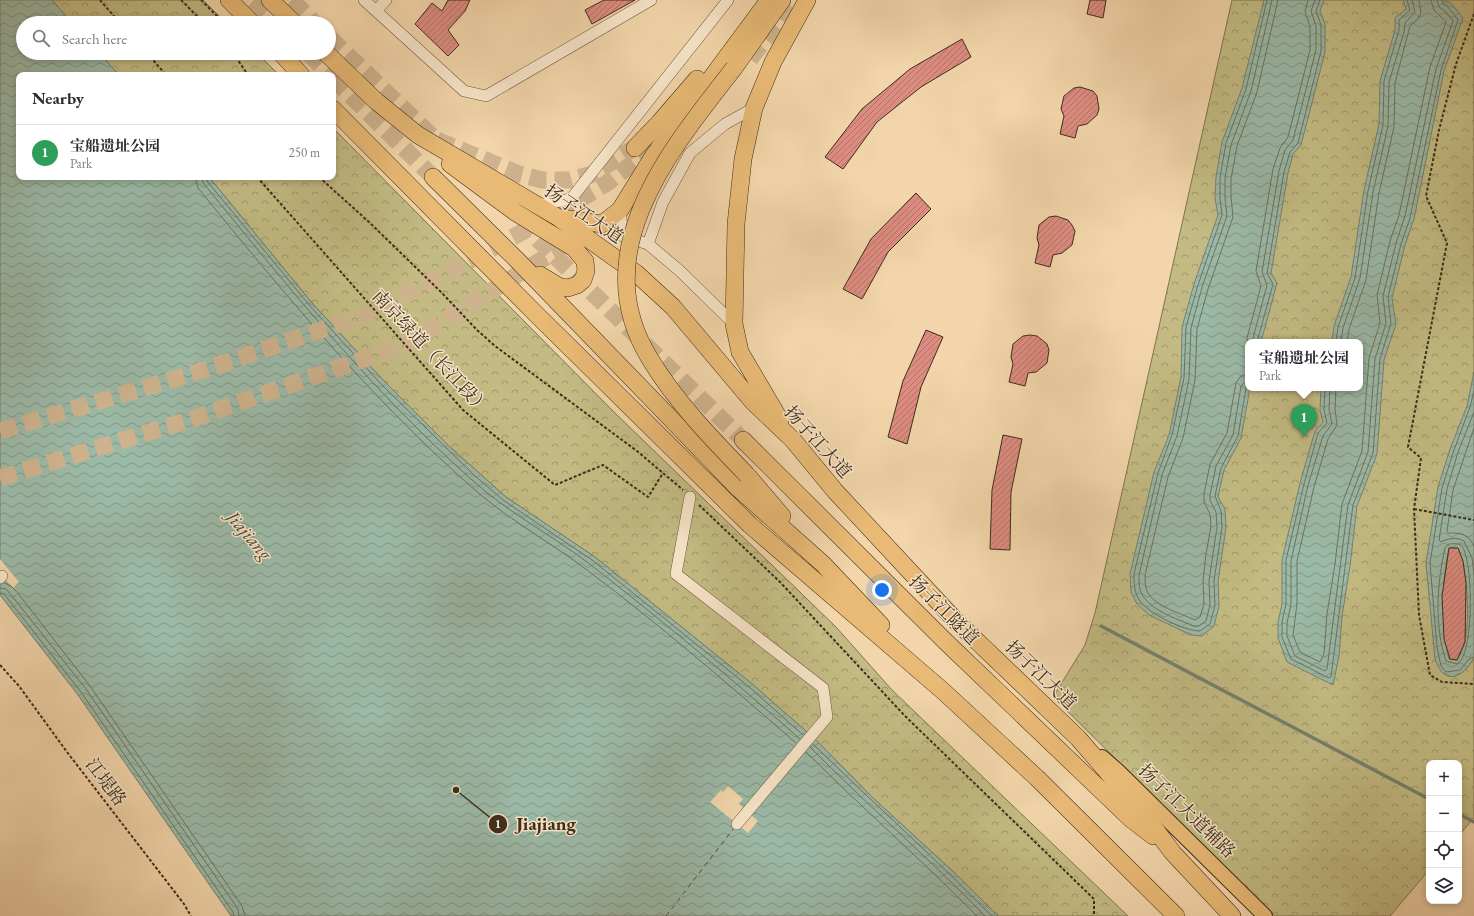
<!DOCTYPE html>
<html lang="en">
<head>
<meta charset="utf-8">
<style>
	:root { --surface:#fff; --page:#f7f7f7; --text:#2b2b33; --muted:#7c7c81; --line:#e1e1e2; --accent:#8f2418 }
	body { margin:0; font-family:"EB Garamond","Noto Serif SC",serif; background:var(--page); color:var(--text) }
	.controls { position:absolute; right:12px; bottom:12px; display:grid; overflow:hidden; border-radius:8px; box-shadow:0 2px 6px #0003 }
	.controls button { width:36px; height:36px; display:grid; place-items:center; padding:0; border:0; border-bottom:1px solid var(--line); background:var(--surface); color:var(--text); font:20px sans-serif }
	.you { position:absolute; left:882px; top:590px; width:14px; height:14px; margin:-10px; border:3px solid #fff; border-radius:50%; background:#1a73e8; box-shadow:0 0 0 6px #1a73e833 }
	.badge { display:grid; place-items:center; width:26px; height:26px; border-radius:50%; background:var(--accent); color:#fff; font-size:13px; font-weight:700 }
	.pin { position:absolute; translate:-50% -33px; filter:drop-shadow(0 1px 2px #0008) }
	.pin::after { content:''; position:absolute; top:21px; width:14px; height:12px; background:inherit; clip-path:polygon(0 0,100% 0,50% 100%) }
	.popup { position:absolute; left:1245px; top:339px; width:118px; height:52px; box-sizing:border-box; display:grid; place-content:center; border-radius:8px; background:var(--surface); filter:drop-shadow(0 1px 3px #0005); font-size:13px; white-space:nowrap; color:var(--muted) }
	.popup b { font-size:15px; color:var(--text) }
	.popup::after { content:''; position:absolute; left:50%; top:100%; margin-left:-8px; border:8px solid transparent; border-top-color:var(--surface) }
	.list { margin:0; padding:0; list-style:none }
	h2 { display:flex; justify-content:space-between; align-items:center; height:52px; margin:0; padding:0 16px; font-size:17px }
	h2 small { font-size:13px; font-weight:400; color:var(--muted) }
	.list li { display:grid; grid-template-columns:26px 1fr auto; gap:12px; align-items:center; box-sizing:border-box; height:56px; padding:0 16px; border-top:1px solid var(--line) }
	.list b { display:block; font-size:15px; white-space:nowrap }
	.list p { margin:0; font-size:13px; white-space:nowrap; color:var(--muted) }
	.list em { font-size:13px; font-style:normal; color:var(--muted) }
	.icon { flex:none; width:22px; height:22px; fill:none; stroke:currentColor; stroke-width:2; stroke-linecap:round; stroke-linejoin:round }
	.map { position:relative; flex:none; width:1474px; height:916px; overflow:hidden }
	.search { position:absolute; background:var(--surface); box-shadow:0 2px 6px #0003; left:16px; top:16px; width:320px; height:44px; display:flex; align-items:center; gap:10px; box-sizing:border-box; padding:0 14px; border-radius:22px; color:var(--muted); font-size:15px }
	.panel { position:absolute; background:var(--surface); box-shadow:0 2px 6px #0003; left:16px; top:72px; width:320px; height:108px; border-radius:8px }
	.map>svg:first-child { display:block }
</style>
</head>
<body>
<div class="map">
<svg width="1474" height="916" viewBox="0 0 1474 916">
	<defs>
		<pattern id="park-crowns" width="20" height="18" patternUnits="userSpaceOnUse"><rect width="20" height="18" fill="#c3bb83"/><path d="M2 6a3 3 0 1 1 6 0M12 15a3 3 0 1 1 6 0" fill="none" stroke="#a0986a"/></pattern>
		<pattern id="water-waves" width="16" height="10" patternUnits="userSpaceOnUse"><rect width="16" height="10" fill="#9bb9a7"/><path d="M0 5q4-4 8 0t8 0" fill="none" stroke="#809787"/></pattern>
		<pattern id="building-hatch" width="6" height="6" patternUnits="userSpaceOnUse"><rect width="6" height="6" fill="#dd8c81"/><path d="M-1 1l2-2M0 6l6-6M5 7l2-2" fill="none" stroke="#b57369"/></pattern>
	</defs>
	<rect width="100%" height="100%" fill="#f2d5aa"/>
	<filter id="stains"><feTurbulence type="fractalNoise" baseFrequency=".005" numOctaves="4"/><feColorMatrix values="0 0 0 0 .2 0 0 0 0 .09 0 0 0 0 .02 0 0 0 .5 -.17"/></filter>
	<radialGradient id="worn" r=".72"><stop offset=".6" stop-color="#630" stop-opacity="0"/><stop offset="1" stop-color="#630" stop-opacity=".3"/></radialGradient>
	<path fill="url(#park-crowns)" stroke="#807450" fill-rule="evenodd" d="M52,0H203L226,23H72Z
		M1232,0H1474V818L1459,835V763H1429V870L1390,916H1275L1053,697L1085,645L1095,613ZM1248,342H1360V388H1248Z
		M99,53H257L279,75H119Z
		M333,128L616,414L836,627L892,690L1128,916H998L959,877L872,797L815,739L751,683L595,557L506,497L450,447L384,381L312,303L209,177H333Z"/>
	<path fill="url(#water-waves)" stroke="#76816f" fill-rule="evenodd" d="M0,0H52L72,23H23V53H99L119,75H19V177H209L312,303L384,381L450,447L506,497L595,557L751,683L815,739L872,797L959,877L998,916H231L78,695L0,595Z
		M1264,0H1324L1320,11L1325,24V52L1301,145L1293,154L1288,173L1271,273L1277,283L1261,342H1248V388H1250L1241,438L1224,470L1218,497L1225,509L1226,527L1218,582L1219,606L1214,626L1202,636L1191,635L1149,615L1137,604L1131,592L1130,574L1154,472L1169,435L1181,377L1182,327L1194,284L1218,215L1215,198L1216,177L1222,142L1242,88Z
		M1403,0H1441L1451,3L1463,18L1444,71L1414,219L1405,245L1392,298L1396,324L1384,360L1377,454L1357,506L1350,566L1342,616L1339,656L1333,685L1287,662L1278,638V622L1282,604V560L1300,483L1315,431L1323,422L1320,411L1321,388H1360V342H1332L1334,326L1351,277L1364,190L1379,124L1380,81L1395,30V18L1406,9Z
		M1474,372V657C1464,679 1443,686 1435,659L1426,563L1438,487L1450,449L1467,406ZM1449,548H1458C1467,570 1471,620 1464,643C1463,649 1460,655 1457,660L1449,659C1441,622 1441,586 1449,548Z"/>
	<path fill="#f2d5aa" d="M0,559L19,582L13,588L5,579L0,583Z
		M728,786L743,799L739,804L758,821L748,833L710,802L721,790L723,792Z"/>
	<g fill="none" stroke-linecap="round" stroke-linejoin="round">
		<path stroke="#6c7362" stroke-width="1" d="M195,177L198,188C282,291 367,394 467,483C504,517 547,540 587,570C659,624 728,684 796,743
			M201,177L204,184C288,287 372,391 471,479C508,513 552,535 591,565C663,621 732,679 800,739
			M206,177L207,181L310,306L381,384L475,476L503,500L592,560L748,686L803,735
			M1252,342L1267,285L1262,272L1279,171L1285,150L1293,140L1316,50V26L1311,11L1315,0
			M1257,342L1273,284L1267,273L1284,172L1290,152L1298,143L1321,51V25L1316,11L1320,0
			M1336,342L1338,327L1355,278L1368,191L1383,125L1384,81L1399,30V20L1410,10L1407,0
			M1341,342L1343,328L1360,278L1373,192L1388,126L1389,82L1404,32L1405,23L1415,12L1412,0
			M1347,342L1349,329L1366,280L1379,193L1394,127L1395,83L1410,26L1418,19L1421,13L1419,0
			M1248,348L1247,338L1261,286L1256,271L1273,169L1280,148L1288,137L1310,50V27L1305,11L1308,0
			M1248,373L1240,377L1236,383L1227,433L1210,464L1204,494V502L1210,514L1211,526L1206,554L1203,581L1204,604L1200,617L1195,620C1180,613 1150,605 1146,588C1145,584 1145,579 1145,575L1168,477L1183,438L1195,380L1197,329L1208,289L1233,217L1231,197V179L1237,146L1257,92L1278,0
			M1248,379L1241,386L1233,435L1216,466L1210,495V500L1216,512L1217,527L1209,581L1210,605L1206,621L1199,626H1193C1176,618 1147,610 1140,590C1139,586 1139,579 1139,575L1162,475L1177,436L1189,379L1191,328L1202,287L1227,216L1225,198V178L1231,145L1251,91L1272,0
			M1248,385L1246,388L1238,436L1221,468L1215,496L1221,511L1222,527L1214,581L1215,605L1210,624L1200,631C1185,631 1149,614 1140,601C1134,593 1134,584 1134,574L1158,473L1172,435L1184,378L1186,327L1198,285L1222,215L1220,198V178L1226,143L1246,89L1267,0
			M1325,388L1324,410L1327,423L1318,433L1304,484L1286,560V604L1282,622V637L1291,659L1329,678L1331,677L1353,505L1373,453L1380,359L1391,323L1388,297L1401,244L1410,218L1441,70L1458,20L1448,7L1443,4L1442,0
			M1330,388L1329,409L1332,424L1323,436L1308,485L1291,561V604L1287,623V636L1295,656L1325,671L1327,669L1348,505L1368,452L1375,359L1386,323L1383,296L1396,243L1405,216L1436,69L1453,21L1445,11L1439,7L1437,0
			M1336,388L1335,409L1337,425L1328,439L1314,487L1297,561V604L1293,635L1300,652L1320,662L1324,654L1327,614L1335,564L1342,504L1362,451L1369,358L1380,323L1377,295L1390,241L1399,215L1430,67L1446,22L1434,10L1431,0
			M1474,391L1470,407L1454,450L1442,488L1430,563L1437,647L1441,666L1446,672L1460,670L1470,658L1474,657
			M1474,412L1458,452L1447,489L1439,540L1441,542C1448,538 1457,537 1464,541L1472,558L1474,574
			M1474,428L1453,490L1447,531L1448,533C1461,533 1469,534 1474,547
			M1449,544C1452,544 1458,543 1461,545C1474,558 1474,657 1457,664L1446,661C1434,625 1437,584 1445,548Z
			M5,583L11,586L17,592L90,686L242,906L245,916
			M0,588L6,589L12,596L86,689L238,909L239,916
			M0,593L4,594L8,599L81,692L233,912L234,916
			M813,744C872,802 934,857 992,916
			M810,747C867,805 929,858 985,916
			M806,752C862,808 922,860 977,916"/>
		<path stroke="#76816f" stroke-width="3.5" d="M1101,626L1429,799
			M1459,814L1474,822"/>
		<path stroke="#514938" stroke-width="1" stroke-dasharray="5 4" stroke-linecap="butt" d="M666,916L734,828"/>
	</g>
	<path fill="url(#building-hatch)" stroke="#3e2d1c" d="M448,0H470L465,11L448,30L459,45L448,56L415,24L432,3L442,11Z
		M604,0H635L592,24L585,10Z
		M1090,0H1106L1103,18L1087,14Z
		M962,39L971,57L921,87L877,122L843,169L825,157L862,109L910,69Z
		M1080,87L1093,91L1097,96L1099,109L1097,115L1087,124L1078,126L1075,138L1060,134L1064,116L1061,109L1064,96L1074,88Z
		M916,193L931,209L888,252L862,299L843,289L871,239Z
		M1056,216L1068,220L1072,225L1075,231L1072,245L1062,253L1053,255L1050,267L1035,263L1039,245L1037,238L1039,225L1049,217Z
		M926,330L943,337L921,387L907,444L888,437L903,381Z
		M1030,335L1037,336L1047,344L1049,350L1047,363L1036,372L1028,373L1025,386L1009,382L1013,364L1011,357L1013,344L1023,336Z
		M1003,435L1022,439L1011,492L1010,550L990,549L992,490Z
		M1449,548H1458L1463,561L1466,583L1465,642L1457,660L1450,659L1444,639L1442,596Z"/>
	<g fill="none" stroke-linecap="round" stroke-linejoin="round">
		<path stroke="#ceb38e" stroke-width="17" stroke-dasharray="17 8" stroke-linecap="butt" d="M254,0L278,23
			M292,0L314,23
			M329,37L440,144
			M308,53L330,75
			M750,59L795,0
			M333,78L433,177
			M437,140L519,174L542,180H569L593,174L634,148
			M520,222L743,440
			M0,431L204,370L374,312L550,217L607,183L642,156L662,135
			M0,478L195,418L404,345L567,244L577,236"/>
		<g stroke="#6b5740" stroke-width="12">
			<path id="minor" d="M364,0L464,91L486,96L651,0
				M376,11L386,0
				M538,205L571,199L728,0
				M620,210L623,236L648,244L663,202L690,153L725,124L754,108
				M648,244L680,271L734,324
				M690,497L676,574L823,688L827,717L737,824
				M0,578L2,576"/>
		</g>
		<g stroke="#3e2d1c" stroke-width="16">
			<path id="major" d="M1102,757L1118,771L1265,916"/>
		</g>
		<g stroke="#3e2d1c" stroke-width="18">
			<path id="highway" d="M229,0L252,23
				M270,0L294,23
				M281,53L301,75
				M326,53L376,101L418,135L559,218L636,273L673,307L753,402L793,440L835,491L957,622L1078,738L1142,812L1173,853L1232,916
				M734,68L782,0
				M333,109L538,316L750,525L943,691L1037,778L1176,916
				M635,148L659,123L697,79
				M450,164L515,212L574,248L585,261L586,271L583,280L577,285L568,288L560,287L540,275
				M433,177L518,261L739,489L823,564L881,625
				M562,218L602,224L620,210L654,155L769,0
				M780,420L740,352L734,324L736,224L743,159L754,108L773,62L807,0
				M743,440L946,642L1131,819L1153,836
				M747,475L782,516"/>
		</g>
		<path stroke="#3e2d1c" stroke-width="2" stroke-dasharray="3 2" stroke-linecap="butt" d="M100,0L120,23
			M181,0L204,23
			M201,0L224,23
			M1474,14L1456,64L1439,130L1426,196L1447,243L1408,447L1421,458L1414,509L1419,615L1430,675L1442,682L1474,684
			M147,53L166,75
			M233,53L248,75
			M257,177L463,410L555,485L603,465L648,497L663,473
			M319,177L369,222L442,293L477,330L495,346L637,451L683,490
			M699,505L780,582L905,716L1094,899V916
			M1414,509L1474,520
			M0,665L19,686L67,752L184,904L191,916"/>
		<use href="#minor" stroke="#f7e4c8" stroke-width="11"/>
		<use href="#major" stroke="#e9ba75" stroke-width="14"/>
		<use href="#highway" stroke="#e9ba75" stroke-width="17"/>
		<g stroke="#3e2d1c" stroke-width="18" stroke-linecap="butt">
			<path id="highway-bridge" d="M734,68C670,150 584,252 650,359C676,402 712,439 747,475"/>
		</g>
		<use href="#highway-bridge" stroke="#e9ba75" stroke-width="17"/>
	</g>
	<g text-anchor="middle" stroke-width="3" stroke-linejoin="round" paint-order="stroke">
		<g font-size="18" fill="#3e2d1c" stroke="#f7e4c8">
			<text transform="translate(584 214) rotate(34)" y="6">扬子江大道</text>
			<text transform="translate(431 352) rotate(47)" y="6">南京绿道（长江段）</text>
			<text transform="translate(818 442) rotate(48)" y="6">扬子江大道</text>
			<text transform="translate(944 610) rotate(45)" y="6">扬子江隧道</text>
			<text transform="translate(1041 675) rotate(44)" y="6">扬子江大道</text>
			<text transform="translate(106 782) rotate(53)" y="6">江堤路</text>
			<text transform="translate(1187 811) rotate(44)" y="6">扬子江大道辅路</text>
		</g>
		<g font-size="19" font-style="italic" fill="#514938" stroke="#f7e4c8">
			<text transform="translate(250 535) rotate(49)" y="7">Jiajiang</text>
		</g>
	</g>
	<path fill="none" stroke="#3e2d1c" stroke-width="1.5" d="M456 790L498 824"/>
	<g fill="#3e2d1c" stroke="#f7e4c8" stroke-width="1.5">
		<circle cx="456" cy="790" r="4"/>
		<circle cx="498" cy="824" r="10"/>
	</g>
	<g font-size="12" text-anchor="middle" font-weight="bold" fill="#fff">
		<text x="498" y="828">1</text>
	</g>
	<g font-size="19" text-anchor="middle" font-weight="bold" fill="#3e2d1c" stroke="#f7e4c8" stroke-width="3" stroke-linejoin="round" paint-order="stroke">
		<text x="546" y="830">Jiajiang</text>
	</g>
	<rect width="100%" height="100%" filter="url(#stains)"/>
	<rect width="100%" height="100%" fill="url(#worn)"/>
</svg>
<div class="controls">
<button>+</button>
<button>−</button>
<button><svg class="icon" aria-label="locate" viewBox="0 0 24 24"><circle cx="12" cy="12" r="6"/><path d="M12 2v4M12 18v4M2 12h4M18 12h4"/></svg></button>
<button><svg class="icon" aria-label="layers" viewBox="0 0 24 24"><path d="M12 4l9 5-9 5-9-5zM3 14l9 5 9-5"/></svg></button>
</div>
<div class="you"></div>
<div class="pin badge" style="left:1304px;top:437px;background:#2e9e5b">1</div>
<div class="popup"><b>宝船遗址公园</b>Park</div>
<div class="search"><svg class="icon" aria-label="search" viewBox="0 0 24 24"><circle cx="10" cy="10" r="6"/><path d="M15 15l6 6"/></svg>Search here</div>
<section class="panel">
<h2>Nearby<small></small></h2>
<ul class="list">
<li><span class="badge" style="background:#2e9e5b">1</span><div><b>宝船遗址公园</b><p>Park</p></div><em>250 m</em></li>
</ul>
</section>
</div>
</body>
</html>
